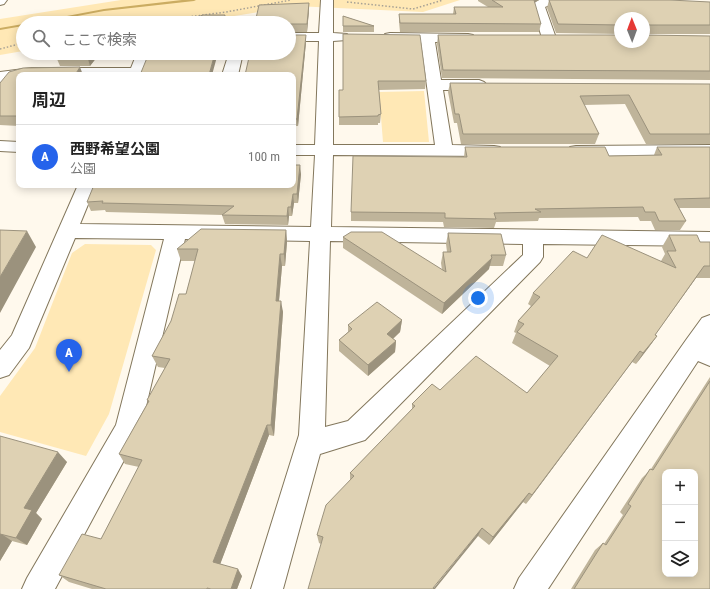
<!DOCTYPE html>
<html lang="ja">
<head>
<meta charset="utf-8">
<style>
	:root { --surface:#fff; --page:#f6f6f6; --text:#222; --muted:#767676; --line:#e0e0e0; --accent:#2563eb }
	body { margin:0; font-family:"Roboto Condensed","Noto Sans JP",sans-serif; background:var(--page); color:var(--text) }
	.controls { position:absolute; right:12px; bottom:12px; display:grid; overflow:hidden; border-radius:8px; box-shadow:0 2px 10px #0003 }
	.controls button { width:36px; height:36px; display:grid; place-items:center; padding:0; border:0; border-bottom:1px solid var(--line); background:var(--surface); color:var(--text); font:20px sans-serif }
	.compass { position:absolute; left:614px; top:12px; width:36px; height:36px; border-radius:50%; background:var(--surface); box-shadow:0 2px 10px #0003; rotate:359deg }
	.you { position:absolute; left:478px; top:298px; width:14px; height:14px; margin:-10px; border:3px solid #fff; border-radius:50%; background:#1a73e8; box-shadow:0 0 0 6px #1a73e833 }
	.badge { display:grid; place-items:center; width:26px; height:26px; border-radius:50%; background:var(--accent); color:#fff; font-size:13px; font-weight:700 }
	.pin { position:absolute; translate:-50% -33px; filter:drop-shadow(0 1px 2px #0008) }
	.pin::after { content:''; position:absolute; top:21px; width:14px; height:12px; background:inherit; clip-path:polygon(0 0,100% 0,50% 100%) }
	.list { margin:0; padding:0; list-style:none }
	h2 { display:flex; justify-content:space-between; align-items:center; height:52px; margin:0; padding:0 16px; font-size:17px }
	h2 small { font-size:13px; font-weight:400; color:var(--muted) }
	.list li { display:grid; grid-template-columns:26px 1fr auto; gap:12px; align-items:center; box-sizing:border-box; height:64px; padding:0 16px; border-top:1px solid var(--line) }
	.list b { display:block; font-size:15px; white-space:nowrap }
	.list p { margin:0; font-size:13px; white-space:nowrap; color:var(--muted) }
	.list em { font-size:13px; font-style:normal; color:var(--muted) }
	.icon { flex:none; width:22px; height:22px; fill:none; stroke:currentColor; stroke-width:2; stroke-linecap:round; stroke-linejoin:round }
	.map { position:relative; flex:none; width:710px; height:589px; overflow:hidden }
	.search { position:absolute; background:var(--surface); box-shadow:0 2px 10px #0003; left:16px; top:16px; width:280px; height:44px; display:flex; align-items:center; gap:10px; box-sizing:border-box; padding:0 14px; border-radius:22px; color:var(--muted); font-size:15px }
	.panel { position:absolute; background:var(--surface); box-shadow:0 2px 10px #0003; left:16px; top:72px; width:280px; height:116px; border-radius:8px }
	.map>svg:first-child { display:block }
</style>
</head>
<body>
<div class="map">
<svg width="710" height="589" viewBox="0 0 710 589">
	<rect width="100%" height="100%" fill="#fff9ed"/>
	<path fill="#ffe8b5" d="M121,0H460L423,12L295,6L191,23H23V51L0,55V19Z
		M424,91L429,142H383L379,92Z
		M85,244L151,245L156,250L109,414L86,456L0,432V396L35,348L72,253Z"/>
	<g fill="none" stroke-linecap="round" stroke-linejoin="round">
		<path fill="#cbac61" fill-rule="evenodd" d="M182,0H196L194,1L104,11L40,23H30L104,9Z
			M23,24V26L0,30V28Z"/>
		<g stroke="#83775c" stroke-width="2">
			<path id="street" d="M321,0H333V33L347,34L349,37L347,40L333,41V145H435L421,42L390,41L385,40L383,37L385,34L390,33L468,34L473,35L475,38L473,41L435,42L441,80H479L484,82L487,85L484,88L479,90H443L452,145L494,146L500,147L503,151L500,155L494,156L333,155L331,227L710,232V246L543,244V257L540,262L365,440L320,454L283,589H251L299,435L310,241L185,239L141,428L137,436L55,589H22L27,578L116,425L164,239L75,238L29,348L9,375L0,378V350L12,335L78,185H96L80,224L311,227L315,155H293V145H315L319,41H289V33H319ZM330,241L523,244V255L348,421L325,427Z
				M539,0H557L555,3L545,7L556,38L554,41L549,42L544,41L542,38L532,5L533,2Z
				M137,53H151L143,75H19V79L0,82V72L32,68H131Z
				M229,53H243L238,75H222Z
				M0,141L19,142V152L0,151Z
				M710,145V155L576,156L570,155L567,151L570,147L576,146Z
				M710,315V366L698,361L548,589H514L519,578L686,340L702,318Z"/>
		</g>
		<g stroke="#83775c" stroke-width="2">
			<path id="primary" d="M0,0H7L4,4L0,5Z"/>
		</g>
		<path stroke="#a7a195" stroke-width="1.5" stroke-dasharray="1.5 2" stroke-linecap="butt" d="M347,2L413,9L443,0
			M143,23L226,12L291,0
			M0,49L23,43"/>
		<use href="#street" fill="#fff" fill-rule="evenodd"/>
		<use href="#primary" fill="#fff" fill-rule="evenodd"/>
	</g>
	<path fill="#bfb49a" d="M478,0H539L534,3L541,24L539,32H400L399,22V14H453L454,7H488L478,1Z
		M549,0L710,2V34H645V35L710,36V80L442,78L437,44L438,35L644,42V18H620V34L556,33L547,8Z
		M309,3V10L307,32H289V23Z
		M343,16L374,26V32H343Z
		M343,34L426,81L425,89L379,90L381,114L380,123H378V125H339V90H343Z
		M306,35V42L298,126H293V75Z
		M62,53H136L134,57H97L90,66H60L57,59Z
		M19,75V126L0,125V83Z
		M450,83L710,84V144H646L625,104L584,105L599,134L595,144H461L457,123H454L448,92Z
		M465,147L609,156L654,155L657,147H710V208H679L686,221L680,230H655L651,221H640L638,217L539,218L538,221L496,222L494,228L444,227L443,222L351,221V212L464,157Z
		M301,174L298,203H294L292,216H289L288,225L225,224L222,215H223L106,212L105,210L91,211L87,202Z
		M286,230L287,242L285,266H282L279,301L283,312L274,436L269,435L220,564L242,576L237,589H92L69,582L59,575L101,539L139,467L125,464L119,454L148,402L147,400L165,368L158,367L152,356L186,294L195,261H181L177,249Z
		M448,233L506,255L503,266H489V269L442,314L343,248V237L442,270L441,263L443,252H447L446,244Z
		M669,235L700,242H710V278H696L655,335L657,336L649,347L636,364L632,362L526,504L523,502L489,545L478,536L321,544L319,543L317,535L350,480V473L412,409V404L440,390L527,393L550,366L512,343L516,333L514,332L518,321L531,306L528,304L533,293L587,258L661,261L665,254L662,247Z
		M402,320L400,332L393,339L396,341L395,352L368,376L339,351V340L348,332V325Z
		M710,377V589H571L595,550L603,543L604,544L623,515L620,512L642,478L651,469Z
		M0,436L67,462L36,513L42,519L27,545L12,541L0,561Z"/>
	<path fill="#9b927d" d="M532,0H539L531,5Z
		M309,3V10L307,32V24Z
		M225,15L226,23H223Z
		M306,35V42L298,126L297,119Z
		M92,53H96L97,57L90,66L88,59Z
		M132,53H136L134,57Z
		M215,53H218L212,75H209Z
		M80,67L83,75H75Z
		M300,165L301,174L298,203L297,194Z
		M293,194L294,203L292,216L291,207Z
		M288,207L289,216L288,225L287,216Z
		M286,230L287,242L285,266L284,254Z
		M27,231L36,247L0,313V277Z
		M280,254L282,266L278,312L276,301Z
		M492,258L489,269L442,314L444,303Z
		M704,266L696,278L647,346L655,335Z
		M281,301L283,312L274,436L271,425Z
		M402,320L400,332L386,345L387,334Z
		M657,336L649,347L636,364L643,353Z
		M396,341L395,352L368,376V365Z
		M640,351L632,362L526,504L532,495Z
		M267,425L269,435L218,570L213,562Z
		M58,452L67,462L36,513L42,519L27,545L16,538L24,508Z
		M529,493L523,502L489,545L493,537Z
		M482,528L478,536L435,589H433Z
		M0,533L12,541L0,561Z
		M238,569L242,576L237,589H231Z"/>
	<path fill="#ded1b3" stroke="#9b927d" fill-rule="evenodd" d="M492,0H534L541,24L400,23L399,14H456L454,7H503Z
		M549,0H670L710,2V25H646V32H644V18H620V25L558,24Z
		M309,3L307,24H289V23H255L259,5Z
		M203,15H225L223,23H182L184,18H195Z
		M343,16L374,26H343Z
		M343,34L420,35L426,81H378L381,114L378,115V116L339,117V90H343Z
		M289,35H306L297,119H293V75H245L250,53H289Z
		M438,35H620V42H644V35L710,36V71L443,70Z
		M62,53H92L88,59H57Z
		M149,53H215L209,75H140Z
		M80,67L75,75H19V116H0V83L9,72L23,68Z
		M450,83L710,84V134H650L629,95L580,96L599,134H463L459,114H455Z
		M465,147H605L609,156L662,155L657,147H710V198L674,199L686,221H659L655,212H645L643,207L535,209L541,212L494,213L496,219L445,218V213L351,212L353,156L467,157Z
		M293,165H300L297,194H293L291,207H288L287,216L222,215L234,206L102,203L103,201L87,202L94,185H293Z
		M201,229L286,230L284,254H280L276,301H281L271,425H267L213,562L238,569L231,589H211L207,588V589H106L59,575L82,534L101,539L142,460L119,454L149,401L147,400L170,359L152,356L171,321L179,294H186L198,249H177Z
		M0,230L27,231L0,277Z
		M351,232H382L446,272L443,252H451L448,233L501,234L506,255H491L492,258L444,303L343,237Z
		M602,235L676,268L667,251H676L669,235H697L700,242H710V266H704L655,335L657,336L643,353L640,351L532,495L529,493L493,537L482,528L433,588L434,589H308L323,537L317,535L326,505L354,476L350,473L415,406L412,404L432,384L440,390L476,356L527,393L558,356L517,332L524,324L518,321L540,297L533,293L573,251L587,258Z
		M377,302L402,320L387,334L396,341L368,365L339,340L352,329L348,325Z
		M710,381V589H574L603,543L606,545L631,506L628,504L650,469L653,470ZM665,472H695V574H665Z
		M0,436L58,452L24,508L32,510L16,538L0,534Z"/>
</svg>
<div class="controls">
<button>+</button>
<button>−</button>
<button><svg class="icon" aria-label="layers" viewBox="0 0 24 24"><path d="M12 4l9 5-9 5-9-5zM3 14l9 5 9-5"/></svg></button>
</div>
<svg class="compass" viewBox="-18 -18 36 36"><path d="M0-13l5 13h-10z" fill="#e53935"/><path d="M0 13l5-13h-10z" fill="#767676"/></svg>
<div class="you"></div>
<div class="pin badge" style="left:69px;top:372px">A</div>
<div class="search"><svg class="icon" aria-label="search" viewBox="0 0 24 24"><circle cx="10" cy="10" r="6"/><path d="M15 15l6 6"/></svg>ここで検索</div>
<section class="panel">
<h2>周辺<small></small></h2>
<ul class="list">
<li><span class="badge">A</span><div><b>西野希望公園</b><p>公園</p></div><em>100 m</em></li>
</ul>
</section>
</div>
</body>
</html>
